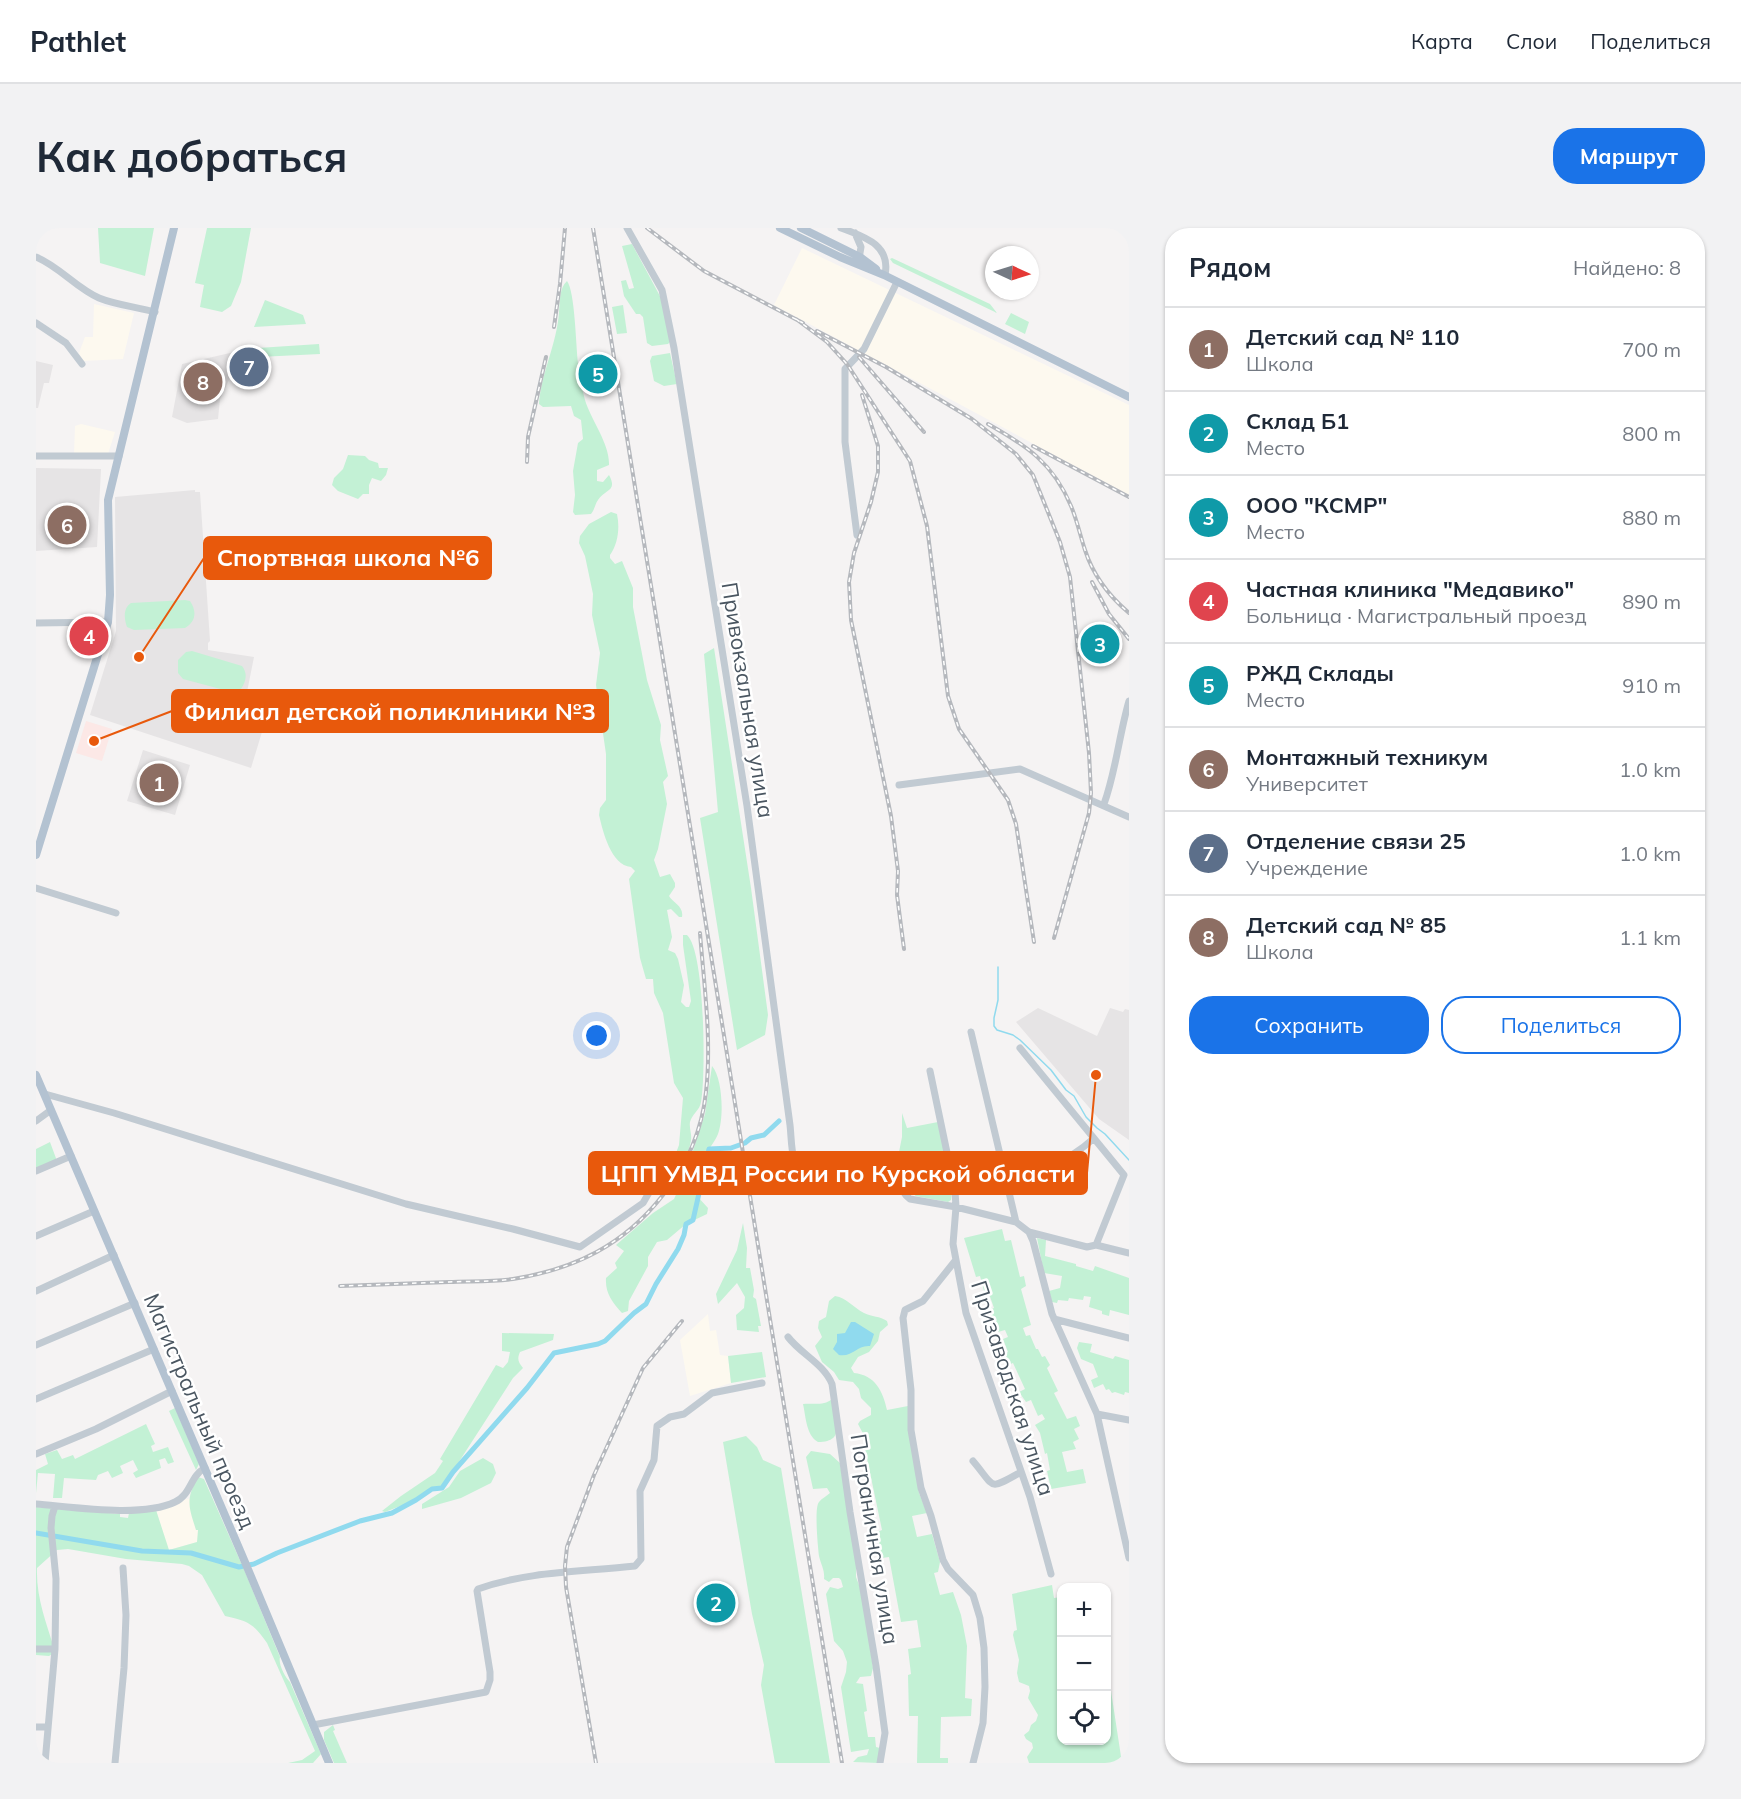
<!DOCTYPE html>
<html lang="ru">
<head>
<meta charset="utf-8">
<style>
	:root { --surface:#fff; --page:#f2f2f3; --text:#1f2937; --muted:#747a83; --line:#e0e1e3; --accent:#1a73e8 }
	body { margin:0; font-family:Mulish,sans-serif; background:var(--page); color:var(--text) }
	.controls { position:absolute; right:18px; bottom:18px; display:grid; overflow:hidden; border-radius:12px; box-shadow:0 2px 4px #0004 }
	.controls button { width:54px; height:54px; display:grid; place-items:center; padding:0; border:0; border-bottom:2px solid var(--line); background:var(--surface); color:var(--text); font:30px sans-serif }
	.compass { position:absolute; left:949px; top:18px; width:54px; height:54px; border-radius:50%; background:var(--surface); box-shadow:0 2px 4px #0004; rotate:94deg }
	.you { position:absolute; left:561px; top:808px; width:21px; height:21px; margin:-15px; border:4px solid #fff; border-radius:50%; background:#1a73e8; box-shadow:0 0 0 9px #1a73e833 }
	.badge { display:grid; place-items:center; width:39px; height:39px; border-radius:50%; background:var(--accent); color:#fff; font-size:20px; font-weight:700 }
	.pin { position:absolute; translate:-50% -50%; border:3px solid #fff; box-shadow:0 2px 6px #0006 }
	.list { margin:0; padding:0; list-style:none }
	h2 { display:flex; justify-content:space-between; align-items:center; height:78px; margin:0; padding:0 24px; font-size:26px }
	h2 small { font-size:20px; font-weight:400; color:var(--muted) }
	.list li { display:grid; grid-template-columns:39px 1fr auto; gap:18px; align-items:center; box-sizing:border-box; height:84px; padding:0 24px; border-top:2px solid var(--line) }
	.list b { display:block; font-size:22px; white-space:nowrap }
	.list p { margin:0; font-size:20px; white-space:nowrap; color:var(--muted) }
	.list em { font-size:20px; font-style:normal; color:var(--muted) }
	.actions { display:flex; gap:12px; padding:18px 24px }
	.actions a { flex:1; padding:14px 0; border:2px solid var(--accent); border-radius:24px; text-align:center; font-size:21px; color:var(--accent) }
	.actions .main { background:var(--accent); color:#fff }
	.icon { flex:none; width:33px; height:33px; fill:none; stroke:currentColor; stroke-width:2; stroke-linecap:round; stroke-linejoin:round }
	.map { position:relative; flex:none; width:1093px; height:1535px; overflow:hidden; border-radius:24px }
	header { display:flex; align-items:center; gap:36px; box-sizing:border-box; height:84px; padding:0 30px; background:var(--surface); border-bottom:2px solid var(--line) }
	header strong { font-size:28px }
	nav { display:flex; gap:33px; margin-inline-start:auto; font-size:21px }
	.intro { display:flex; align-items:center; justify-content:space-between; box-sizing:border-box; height:144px; padding:0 36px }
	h1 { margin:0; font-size:42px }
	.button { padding:15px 27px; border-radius:24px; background:var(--accent); color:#fff; font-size:21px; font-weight:700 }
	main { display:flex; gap:36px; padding:0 36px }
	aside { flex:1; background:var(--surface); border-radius:24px; box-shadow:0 2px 4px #0004 }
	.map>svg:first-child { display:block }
</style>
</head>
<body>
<header>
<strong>Pathlet</strong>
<nav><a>Карта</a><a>Слои</a><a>Поделиться</a></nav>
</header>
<div class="intro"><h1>Как добраться</h1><a class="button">Маршрут</a></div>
<main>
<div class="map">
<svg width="1093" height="1535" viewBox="0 0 1093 1535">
	<rect width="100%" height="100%" fill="#f5f3f3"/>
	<path fill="#fdf9ef" d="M766,20L1093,177V267L738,77Z
		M58,76L98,85L87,131L47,133L43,125L49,109H57Z
		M45,196L79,204L72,226H38L39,198Z
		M672,1086L674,1103L680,1102L684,1127L692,1128L695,1155L654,1168L644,1112Z
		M156,1270L166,1313L132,1322L119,1278Z"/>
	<path fill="#e6e4e5" d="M207,122L184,171L182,191L151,195L136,189L146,136Z
		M0,133L17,137L13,155H8L2,180H0Z
		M0,240L65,241L61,319L0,323Z
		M159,262V264H164L174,413L172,415V422L218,429L211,464L236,471L215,540L54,487L80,403L79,269Z
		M107,522L154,537L139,587L91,573Z
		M1002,780L1061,808L1074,780L1087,784L1089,781L1093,782V912L1063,891L980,794Z"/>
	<path fill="#fce8e6" d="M50,493L76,501L66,533L40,525Z"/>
	<path fill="#c3f1d5" d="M62,0H118L109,48L64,35Z
		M171,0H215L205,54L195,78L186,84L164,79L168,57L159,55Z
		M596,16L625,70L634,114L632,116L616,118L611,115L607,89L604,86H600L588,68L585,53L590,52L593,61L598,60L586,18Z
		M856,30L954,76L961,85L857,35L854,31Z
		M531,53C539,63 540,119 542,135C544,146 546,161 549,172C555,192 574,216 573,237L561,242V253L567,254L573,247C582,264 569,261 562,272C559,276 559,281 555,286L539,287L537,284L539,267L537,243L542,215L547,211L545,192L538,188L535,178L507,179L503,176C505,145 521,116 523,84C524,74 523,60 531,53Z
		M229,72L267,87L270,96L218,99Z
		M587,77L591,105L581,106L576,79Z
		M975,85L993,94L989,106L969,96Z
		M283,116L284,126L223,129L222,120Z
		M634,125L641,156L628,158L618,153L614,133L616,128Z
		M312,227L329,228L333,232L342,235L343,240H352L350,247L345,253L336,250L333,257V266H327L322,271L302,263L296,257L298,250L307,241Z
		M575,284L581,286C584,300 582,316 574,327V330L579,336L586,333L597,360V379L611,452L625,497L624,512L632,548L627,554L631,576L622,621L618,632L624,649L634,646L639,655V659L633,668C637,675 648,678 646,689H643L635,681L631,682L636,709L632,722L639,725L642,731L648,757L645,774L650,779H653L655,773L647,717V707H651C669,723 670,847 665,874C664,882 656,886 654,894C653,900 656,906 655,912C654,925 643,938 637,949H631L643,917L647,870L638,855L627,785L618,765L617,751H610L604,730L593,651L599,643L595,639C575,637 567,604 563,587L564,580L570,572V526L560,457L564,425L556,387L557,366L549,328L543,315L544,308L553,296Z
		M149,372L154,373C161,383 160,394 149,400L98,402L91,399C88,391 87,380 95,375Z
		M678,420L715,660L732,787L729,807L701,822L664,590L682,584L668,426Z
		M156,423L206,438C212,446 210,453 205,461L198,464L192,463L147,451L142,445V432L150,424Z
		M676,838C687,851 688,890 682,906C679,914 673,919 671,927C667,940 665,954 661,968L672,980L671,986L650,996L631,1012L621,1014L612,1029V1038L593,1073L592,1083L586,1085C576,1074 569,1065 570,1050L581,1040L579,1035L588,1023L580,1017L617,985L638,971L649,947L669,886Z
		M866,885L871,900L902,894L916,964L915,972L912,974L879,968L884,956L881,939L862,941L860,939L866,909Z
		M14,914L21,933L0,942V921Z
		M707,995L711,1020L710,1040H714L718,1062L717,1069L720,1071L725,1098H722L723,1104L701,1102L700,1087L708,1080L709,1069L701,1055L682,1076L680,1066L701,1022Z
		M966,1001L969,1013L975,1012L984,1049L988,1048L990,1058L985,1061L995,1097L987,1100L990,1108L994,1107L1000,1121H1002L1006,1129L1009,1128L1014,1137L1011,1140L1022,1163L1018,1165L1031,1191L1040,1188L1044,1198L1038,1201L1043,1211L1037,1214L1040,1221L1026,1224L1031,1244L1047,1241L1050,1255L1015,1261L1011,1243L1014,1242L1011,1225L1009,1226L1004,1205L999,1197L1009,1191L1006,1186L1002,1188L995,1172L990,1174L983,1164L989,1161L977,1135L972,1137L967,1126L972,1124L967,1111L972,1109L969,1102L955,1106L951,1095L957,1093L953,1082L958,1080L952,1063H948L944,1048L940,1049L928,1010Z
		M1001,1010L1010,1012L1009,1028L1040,1036V1038L1057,1043L1059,1038L1093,1050V1087L1074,1082L1073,1088L1066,1086V1083L1053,1079L1055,1069L1048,1068L1047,1072L1033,1070L1032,1073L1022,1072L1021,1075L1016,1074L1013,1063L1024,1060L1026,1048L1008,1045Z
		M799,1068C811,1070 818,1080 828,1085C836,1089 844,1088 851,1093L852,1097L844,1104L842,1113L833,1124L822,1129L815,1140L818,1145C839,1147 847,1163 851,1182L872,1178L883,1265L891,1285L876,1288L881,1309L896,1306L904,1334L902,1344L898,1345L904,1367L917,1364L925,1387L931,1418L929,1470L936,1471L935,1488L905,1489L904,1530H912V1535H881L882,1488H873L872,1447L875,1446L872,1421L885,1419L881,1392L865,1394L853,1329L846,1330L841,1304L846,1302L828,1216L832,1215L822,1196L824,1193L835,1187V1180L825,1170L823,1161L817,1154L803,1152L798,1144L786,1134L779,1118L786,1109L782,1100L783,1093L790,1089L793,1073Z
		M466,1105L518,1106L517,1112L484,1124C481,1131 482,1134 487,1140L477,1150L406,1260L396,1261L380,1272L349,1284L346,1283L365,1268L399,1245L407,1233L404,1231L460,1137L467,1140L472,1134L474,1124L466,1123Z
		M1043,1114L1056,1116L1054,1124L1077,1131L1079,1128L1093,1132V1165L1089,1164L1088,1167L1079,1164L1076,1165L1073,1161L1070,1162L1067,1156L1058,1160L1055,1152L1062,1149L1057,1136L1045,1131L1041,1120Z
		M726,1124L730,1149L695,1155L692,1128Z
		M796,1171C799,1191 811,1214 782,1214C770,1207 770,1189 767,1176C778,1175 788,1178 796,1171Z
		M139,1180L163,1236L160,1242L133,1183Z
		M110,1196L119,1216L115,1218L117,1224L132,1219L138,1234L132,1236L129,1230L123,1232L125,1240L100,1250L97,1245L102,1242L97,1232L84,1238L87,1245L76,1250L72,1243L62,1247L60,1252L28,1250L26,1270H17L19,1246L2,1245L0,1265V1242L12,1236L9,1226L21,1222L26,1231L37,1227L39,1231Z
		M710,1208L721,1219L727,1232L745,1240L794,1535H739L725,1457L728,1437L716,1386L687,1214Z
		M775,1223L794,1226L804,1235L820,1335V1349L826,1365L837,1440L835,1448L824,1449L820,1455L827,1456L831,1483L828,1484L832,1509H839L840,1519L844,1520L842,1535L817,1534L822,1529L831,1527L833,1521L815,1524L805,1459L810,1444L811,1434L807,1423L798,1413L790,1366L794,1359L802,1361L807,1359L805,1352L803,1350H797L793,1354L788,1351C789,1342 785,1337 783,1328C782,1320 778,1279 783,1274C786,1270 791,1268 794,1265L791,1260L777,1261L770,1229Z
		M447,1230L457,1236L460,1245L455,1255L425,1270L386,1281V1276L413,1259L424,1243Z
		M162,1249L168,1251L206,1337L184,1334L188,1336L207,1339L244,1429C242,1436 249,1449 254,1454L285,1526L277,1535H252L266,1532L279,1523L231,1415C217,1395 212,1393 189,1388L166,1347L153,1338L146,1336L90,1331L32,1321L21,1322L1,1340C0,1369 10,1394 18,1420V1425L13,1428L0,1427V1279L84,1286V1289L92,1290L93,1285L120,1282L133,1322L161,1314L162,1302H160C153,1279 149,1272 162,1249Z
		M1016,1357L1018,1370L1025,1369L1026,1512H1070L1071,1464L1075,1463L1086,1535H993L991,1529L997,1520L996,1515L990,1511L988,1507L993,1503L995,1497L1000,1493L1002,1487L992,1470L994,1463L993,1458L983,1454L981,1445L983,1432L977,1407L978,1403L981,1402L976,1366Z
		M297,1497L299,1502L297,1503L311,1535H298L288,1512V1504Z"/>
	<path fill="#90daee" d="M815,1094H819L838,1106L834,1118C820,1117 818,1129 803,1127L797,1121L801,1114V1106L809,1105Z"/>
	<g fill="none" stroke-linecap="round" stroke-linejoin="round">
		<path stroke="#90daee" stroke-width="1.5" d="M962,739V772L958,790V798L961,802L977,807L984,812L1015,842L1030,862L1038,868L1050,889L1061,900L1069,906L1093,932"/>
		<path stroke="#90daee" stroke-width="5" d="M0,1305L106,1323L155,1325L203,1339L218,1336L241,1325L324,1293L356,1285L380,1272L396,1261L406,1260L417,1244L491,1160L518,1125L562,1116L569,1113L598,1085L610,1076L620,1056L642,1021L648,1007L650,996L657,992L673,921L695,920L709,915L715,910L728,907L743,893"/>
		<path stroke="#c1cad2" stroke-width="7" d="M591,0L626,62L638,120L711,578L754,897C756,913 754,948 774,951L857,944C866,951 863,964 874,971L920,979L980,994L993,1004L1051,1019L1060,1017L1093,1025
			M805,0C829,9 855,17 849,47
			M819,5L825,19L823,31
			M0,29C24,39 40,60 63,70C80,77 101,79 119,84
			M0,95L30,115L46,136
			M0,228H83
			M821,307L809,214V141L828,121L861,54
			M0,395L72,394
			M863,557L984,541L1093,589
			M1068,576C1080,543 1083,507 1093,473
			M0,660L80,685
			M935,804L980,994
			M984,820L1088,947L1060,1017
			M894,843L919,963L920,979L917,1016L930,1085L994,1269L1015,1346
			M9,866L78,885L370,976L477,1001L544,1019L607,975L618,956
			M0,893L15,882
			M0,943L35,928
			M969,950C1002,944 1032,934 1057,911
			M993,1004L997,1013L1016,1086L1061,1186L1093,1330
			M0,1008L58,983
			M919,1033L887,1073L869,1082L867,1090L875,1162V1202L885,1260L895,1288L907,1332L912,1341L937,1367L944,1390L948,1420L949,1459L947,1495L937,1535
			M0,1063L78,1027
			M1018,1091L1093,1110
			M752,1109C765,1126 788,1136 796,1156L814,1284L840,1438L849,1505L844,1535
			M0,1117L99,1075
			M0,1171L118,1121
			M1061,1186L1093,1192
			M0,1226L60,1201L136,1163
			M937,1233C960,1260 951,1263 985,1244
			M0,1276C37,1279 106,1290 139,1274C155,1267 154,1248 169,1240
			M0,1421H19
			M277,1497L450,1464L454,1452V1444L441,1363L442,1361C492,1343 547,1344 599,1338L605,1331L604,1263L618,1232L621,1198L634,1189L648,1186L676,1165L726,1155
			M0,1499H11
			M9,1535L19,1421L20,1351L15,1300L16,1288L19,1278
			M79,1535L88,1440L90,1387L87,1340"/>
		<path stroke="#b3c2d1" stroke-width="8" d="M744,0L804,29L848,47L1093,169
			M765,0L824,29L840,41
			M0,627L72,394L74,367L72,272L138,0
			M0,847L206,1327L293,1535"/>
		<g stroke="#b5b8bd" stroke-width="4">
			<path id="rail" d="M557,0L806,1535
				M611,0L668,43L767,95
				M760,91L791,114L811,136L874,233L891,298L912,468L923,501L972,572L980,596L998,714
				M518,99L524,56L529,0
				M781,103L850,139L936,191L980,226L997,247L1024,314L1034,349L1053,525L1055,565L1053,585L1018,710
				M823,129L888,204
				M826,167L842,218V244L835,274L818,325L813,354L815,392L855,588L862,643L861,667L868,721
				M952,196C991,218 1017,235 1035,278C1041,292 1044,307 1049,322C1057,347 1073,368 1093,385
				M997,218L1093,269
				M491,234L492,209L510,129
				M1056,354L1073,386L1093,411
				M304,1058C340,1057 377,1055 413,1054C434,1053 456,1054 477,1051C539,1041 588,1017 627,967C651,937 666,902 670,864C676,812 668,757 664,705
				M560,1535L530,1359L529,1338L531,1319L558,1247L607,1140L646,1093"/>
		</g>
		<use href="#rail" stroke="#fff" stroke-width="1.5" stroke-dasharray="4.5" stroke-linecap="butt"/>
	</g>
	<g text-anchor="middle" stroke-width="5" stroke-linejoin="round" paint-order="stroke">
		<g font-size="22" fill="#4a5661" stroke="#fff">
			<text transform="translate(712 472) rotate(81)" y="8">Привокзальная улица</text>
			<text transform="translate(977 1160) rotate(72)" y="8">Призаводская улица</text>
			<text transform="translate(164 1183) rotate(67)" y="8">Магистральный проезд</text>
			<text transform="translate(839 1311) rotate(81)" y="8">Пограничная улица</text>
		</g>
	</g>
	<path fill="none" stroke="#e8590c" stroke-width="2" d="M103 429L168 330M58 513L136 483M1060 847L1051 945"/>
	<g fill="#e8590c" stroke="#fff" stroke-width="2">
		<circle cx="103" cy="429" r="6"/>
		<circle cx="58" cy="513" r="6"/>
		<circle cx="1060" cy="847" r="6"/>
	</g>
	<g fill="#e8590c" stroke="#e8590c" stroke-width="2">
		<rect x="168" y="309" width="287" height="42" rx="6"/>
		<rect x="136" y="462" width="436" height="42" rx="6"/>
		<rect x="553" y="924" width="498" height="42" rx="6"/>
	</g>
	<g font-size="24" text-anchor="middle" font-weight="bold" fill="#fff">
		<text x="312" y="338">Спортвная школа №6</text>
		<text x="354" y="492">Филиал детской поликлиники №3</text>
		<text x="802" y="954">ЦПП УМВД России по Курской области</text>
	</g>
</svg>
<div class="controls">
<button>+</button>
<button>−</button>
<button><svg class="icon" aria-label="locate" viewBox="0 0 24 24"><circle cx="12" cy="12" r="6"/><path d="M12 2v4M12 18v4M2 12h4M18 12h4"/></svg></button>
</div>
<svg class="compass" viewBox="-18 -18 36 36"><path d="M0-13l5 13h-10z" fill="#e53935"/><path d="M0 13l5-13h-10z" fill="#747a83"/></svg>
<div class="you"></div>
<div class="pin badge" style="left:123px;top:555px;background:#8d6e63">1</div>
<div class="pin badge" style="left:680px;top:1375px;background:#0f9aa8">2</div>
<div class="pin badge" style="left:1064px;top:416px;background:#0f9aa8">3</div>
<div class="pin badge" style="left:53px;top:408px;background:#e0444e">4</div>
<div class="pin badge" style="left:562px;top:146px;background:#0f9aa8">5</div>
<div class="pin badge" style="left:31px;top:297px;background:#8d6e63">6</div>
<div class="pin badge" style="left:213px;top:139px;background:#5c6f8a">7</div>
<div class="pin badge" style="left:167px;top:154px;background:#8d6e63">8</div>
</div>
<aside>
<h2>Рядом<small>Найдено: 8</small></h2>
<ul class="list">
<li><span class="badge" style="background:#8d6e63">1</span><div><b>Детский сад № 110</b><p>Школа</p></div><em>700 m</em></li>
<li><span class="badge" style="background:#0f9aa8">2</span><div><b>Склад Б1</b><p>Место</p></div><em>800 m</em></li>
<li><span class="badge" style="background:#0f9aa8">3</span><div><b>ООО &quot;КСМР&quot;</b><p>Место</p></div><em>880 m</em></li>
<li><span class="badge" style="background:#e0444e">4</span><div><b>Частная клиника &quot;Медавико&quot;</b><p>Больница · Магистральный проезд</p></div><em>890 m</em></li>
<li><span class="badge" style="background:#0f9aa8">5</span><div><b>РЖД Склады</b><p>Место</p></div><em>910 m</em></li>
<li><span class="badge" style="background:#8d6e63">6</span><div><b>Монтажный техникум</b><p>Университет</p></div><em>1.0 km</em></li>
<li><span class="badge" style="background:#5c6f8a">7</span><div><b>Отделение связи 25</b><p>Учреждение</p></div><em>1.0 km</em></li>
<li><span class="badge" style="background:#8d6e63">8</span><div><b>Детский сад № 85</b><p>Школа</p></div><em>1.1 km</em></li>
</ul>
<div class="actions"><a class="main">Сохранить</a><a>Поделиться</a></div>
</aside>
</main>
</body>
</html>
